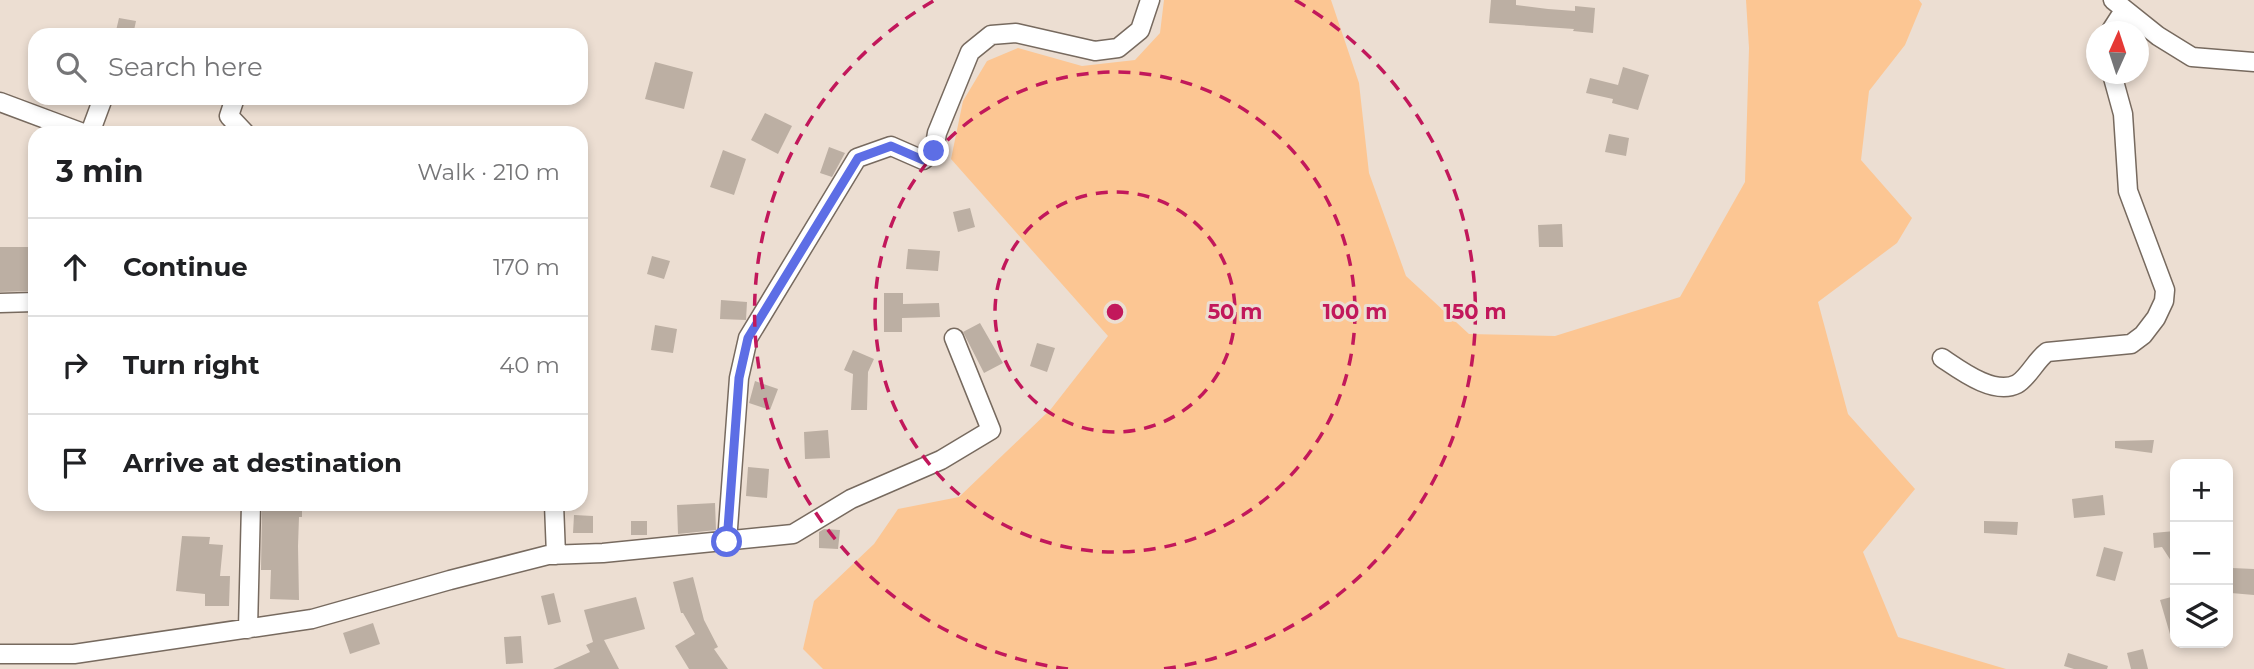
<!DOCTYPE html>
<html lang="en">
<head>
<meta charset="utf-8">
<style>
	:root { --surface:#fff; --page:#f2f2f2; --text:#202124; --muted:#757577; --line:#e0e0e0 }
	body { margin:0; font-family:Montserrat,sans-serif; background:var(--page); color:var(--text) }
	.controls { position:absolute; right:21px; bottom:21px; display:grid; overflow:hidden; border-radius:14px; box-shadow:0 4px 10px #0003 }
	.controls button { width:63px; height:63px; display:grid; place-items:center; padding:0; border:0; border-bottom:2px solid var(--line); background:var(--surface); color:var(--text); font:35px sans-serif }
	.compass { position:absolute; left:2086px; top:21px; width:63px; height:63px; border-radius:50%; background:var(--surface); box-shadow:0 4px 10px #0003; rotate:3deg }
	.stop { position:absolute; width:21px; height:21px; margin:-16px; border:5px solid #5d6ee5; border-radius:50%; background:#fff }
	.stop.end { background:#5d6ee5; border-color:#fff; box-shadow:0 2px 7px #0008 }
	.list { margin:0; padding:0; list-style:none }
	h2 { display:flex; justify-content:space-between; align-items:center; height:91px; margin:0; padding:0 28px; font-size:30px }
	h2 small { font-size:23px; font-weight:400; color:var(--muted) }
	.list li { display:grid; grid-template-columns:46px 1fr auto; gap:21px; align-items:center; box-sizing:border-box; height:98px; padding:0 28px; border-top:2px solid var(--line) }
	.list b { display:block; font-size:26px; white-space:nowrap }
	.list em { font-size:23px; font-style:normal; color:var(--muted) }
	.icon { flex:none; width:38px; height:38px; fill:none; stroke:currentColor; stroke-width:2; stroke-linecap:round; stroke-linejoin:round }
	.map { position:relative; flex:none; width:2254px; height:669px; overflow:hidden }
	.search { position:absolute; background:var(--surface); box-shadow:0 4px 10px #0003; left:28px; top:28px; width:560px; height:77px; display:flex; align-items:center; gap:18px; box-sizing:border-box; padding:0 24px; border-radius:21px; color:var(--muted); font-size:26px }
	.panel { position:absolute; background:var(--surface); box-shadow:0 4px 10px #0003; left:28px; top:126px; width:560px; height:385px; border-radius:21px }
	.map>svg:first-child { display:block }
</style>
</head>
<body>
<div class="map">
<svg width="2254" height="669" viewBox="0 0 2254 669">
	<rect width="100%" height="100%" fill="#ecded2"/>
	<path fill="#fcc693" d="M1164,0H1331L1359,83L1369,173L1406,276L1469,334L1555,336L1680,297L1745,182L1749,48L1746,0H1919L1922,4L1905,45L1869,91L1861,160L1912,218L1897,243L1818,302L1848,414L1915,489L1863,552L1898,637L2006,669H823L803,649L814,601L874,544L898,509L959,497L1051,409L1108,336L951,159L963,101L987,61L1018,48L1082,66L1135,60L1160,33Z"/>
	<path fill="#bcafa3" d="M1491,0H1516V5L1548,9L1575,11V6L1595,8L1593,33L1573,31L1574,29L1489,23Z
		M119,18L136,21L133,35H115Z
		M655,62L693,72L684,109L645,99Z
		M1623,67L1649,75L1638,110L1612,103L1613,99L1586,93L1590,78L1618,85Z
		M765,113L792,126L778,154L751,140Z
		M1609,134L1629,138L1626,156L1605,152Z
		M829,147L845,153L832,177L820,173Z
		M723,150L746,159L734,195L710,187Z
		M970,208L975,227L958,232L953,212Z
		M1562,224L1563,247H1539L1538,225Z
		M0,247H32V291L0,292Z
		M908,249L940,251L938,271L906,269Z
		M652,256L670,261L664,279L647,274Z
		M884,293H903V304L939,303L940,317L902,318V332H884Z
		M721,300L747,302L746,320L720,319Z
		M980,323L1003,363L984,373L963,332Z
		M655,325L677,329L673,353L651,350Z
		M1037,343L1055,348L1047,372L1030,366Z
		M853,350L874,359L868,372L867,410H851L853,374L844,370Z
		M755,381L778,389L770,410L749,403Z
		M828,430L830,458L805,459L804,432Z
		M2154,440L2152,453L2115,448V441Z
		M748,467L769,469L767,498L746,496Z
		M2103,495L2105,515L2074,518L2072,499Z
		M715,503L716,530L678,534L677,505Z
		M262,504H302V517H299L298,546L299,600L270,599L271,570H261Z
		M574,515L593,516V533H573Z
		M631,521H647V535H631Z
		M1984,521L2018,522L2017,535L1984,533Z
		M824,529L840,530L838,549L819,548V532Z
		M2175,531V567L2162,547L2154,548L2153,533Z
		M182,536L210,537L209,544L223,545L220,576H230L229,606H205V594L176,591Z
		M2104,547L2123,552L2115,581L2096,576Z
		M2232,568L2254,569V595L2231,593Z
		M693,577L704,620L718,647L714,649L728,669H689L675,646L695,634L683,613H681L673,582Z
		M554,593L561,622L548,625L541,596Z
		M2175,596V640L2172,641L2160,600Z
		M636,597L645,629L604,640L619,669H553L590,652L586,645L593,642L584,610Z
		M373,623L380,644L350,654L343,633Z
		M521,636L523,663L506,664L504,637Z
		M2143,649L2148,669H2131L2127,653Z
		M2068,653L2108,666L2107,669H2074L2064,666Z"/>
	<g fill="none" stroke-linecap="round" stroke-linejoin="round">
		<g stroke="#776a5f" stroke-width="21">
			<path id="minor" d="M2113,0L2158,36L2192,57L2254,62
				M2110,32L2119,18L2127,12
				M235,98L229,116L245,133
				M0,102L83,133
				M90,133L103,98
				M0,303L35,302
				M1942,358C1960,370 1994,396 2017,384C2028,378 2036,360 2047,352L2131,344L2143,335L2156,318L2164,301L2165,290L2128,191L2123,114L2112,74
				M554,504L556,555
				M727,542L739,378L748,338L857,158L891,146L923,160L934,151L937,133L970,52L991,35L1016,33L1095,51L1118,48L1140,30L1150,0
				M248,629L251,504
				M0,654H74L312,619L450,580L548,555L603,553L793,534L851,499L941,460L991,430L954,338"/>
		</g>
		<use href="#minor" stroke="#fff" stroke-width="18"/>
	</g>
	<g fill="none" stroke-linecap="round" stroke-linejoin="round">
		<path stroke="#5d6ee5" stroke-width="9" d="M727,542L739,378L748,338L858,158L891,146L923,160L934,151"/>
	</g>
	<g fill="none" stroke="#c2185b" stroke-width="3.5" stroke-dasharray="12 9">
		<circle cx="1115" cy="312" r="120"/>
		<circle cx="1115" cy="312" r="240"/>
		<path d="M1068 669A360 360 0 0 1 935 0M1295 0A360 360 0 0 1 1162 669"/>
	</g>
	<circle cx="1115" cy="312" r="10" fill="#c2185b" stroke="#ecded2" stroke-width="3.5"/>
	<g font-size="21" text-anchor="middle" font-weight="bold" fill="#c2185b" stroke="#ecded2" stroke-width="6" stroke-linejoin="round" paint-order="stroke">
		<text x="1235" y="319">50 m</text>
		<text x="1355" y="319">100 m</text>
		<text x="1475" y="319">150 m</text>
	</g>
</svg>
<div class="controls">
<button>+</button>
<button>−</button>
<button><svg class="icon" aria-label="layers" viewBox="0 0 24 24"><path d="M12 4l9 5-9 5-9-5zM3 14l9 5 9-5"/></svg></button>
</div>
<svg class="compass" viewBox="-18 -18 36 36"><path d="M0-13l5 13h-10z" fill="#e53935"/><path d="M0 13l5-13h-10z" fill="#757577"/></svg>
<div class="stop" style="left:727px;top:542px"></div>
<div class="stop end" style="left:934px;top:151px"></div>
<div class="search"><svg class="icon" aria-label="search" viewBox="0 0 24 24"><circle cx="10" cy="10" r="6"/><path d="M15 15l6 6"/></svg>Search here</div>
<section class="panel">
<h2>3 min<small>Walk · 210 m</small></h2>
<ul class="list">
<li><svg class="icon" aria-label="ahead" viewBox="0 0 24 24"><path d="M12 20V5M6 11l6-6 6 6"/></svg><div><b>Continue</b></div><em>170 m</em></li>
<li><svg class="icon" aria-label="right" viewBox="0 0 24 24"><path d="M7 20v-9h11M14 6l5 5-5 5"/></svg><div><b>Turn right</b></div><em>40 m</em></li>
<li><svg class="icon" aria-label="arrive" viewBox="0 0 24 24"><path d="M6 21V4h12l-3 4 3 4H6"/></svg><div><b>Arrive at destination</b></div></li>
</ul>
</section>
</div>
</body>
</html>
